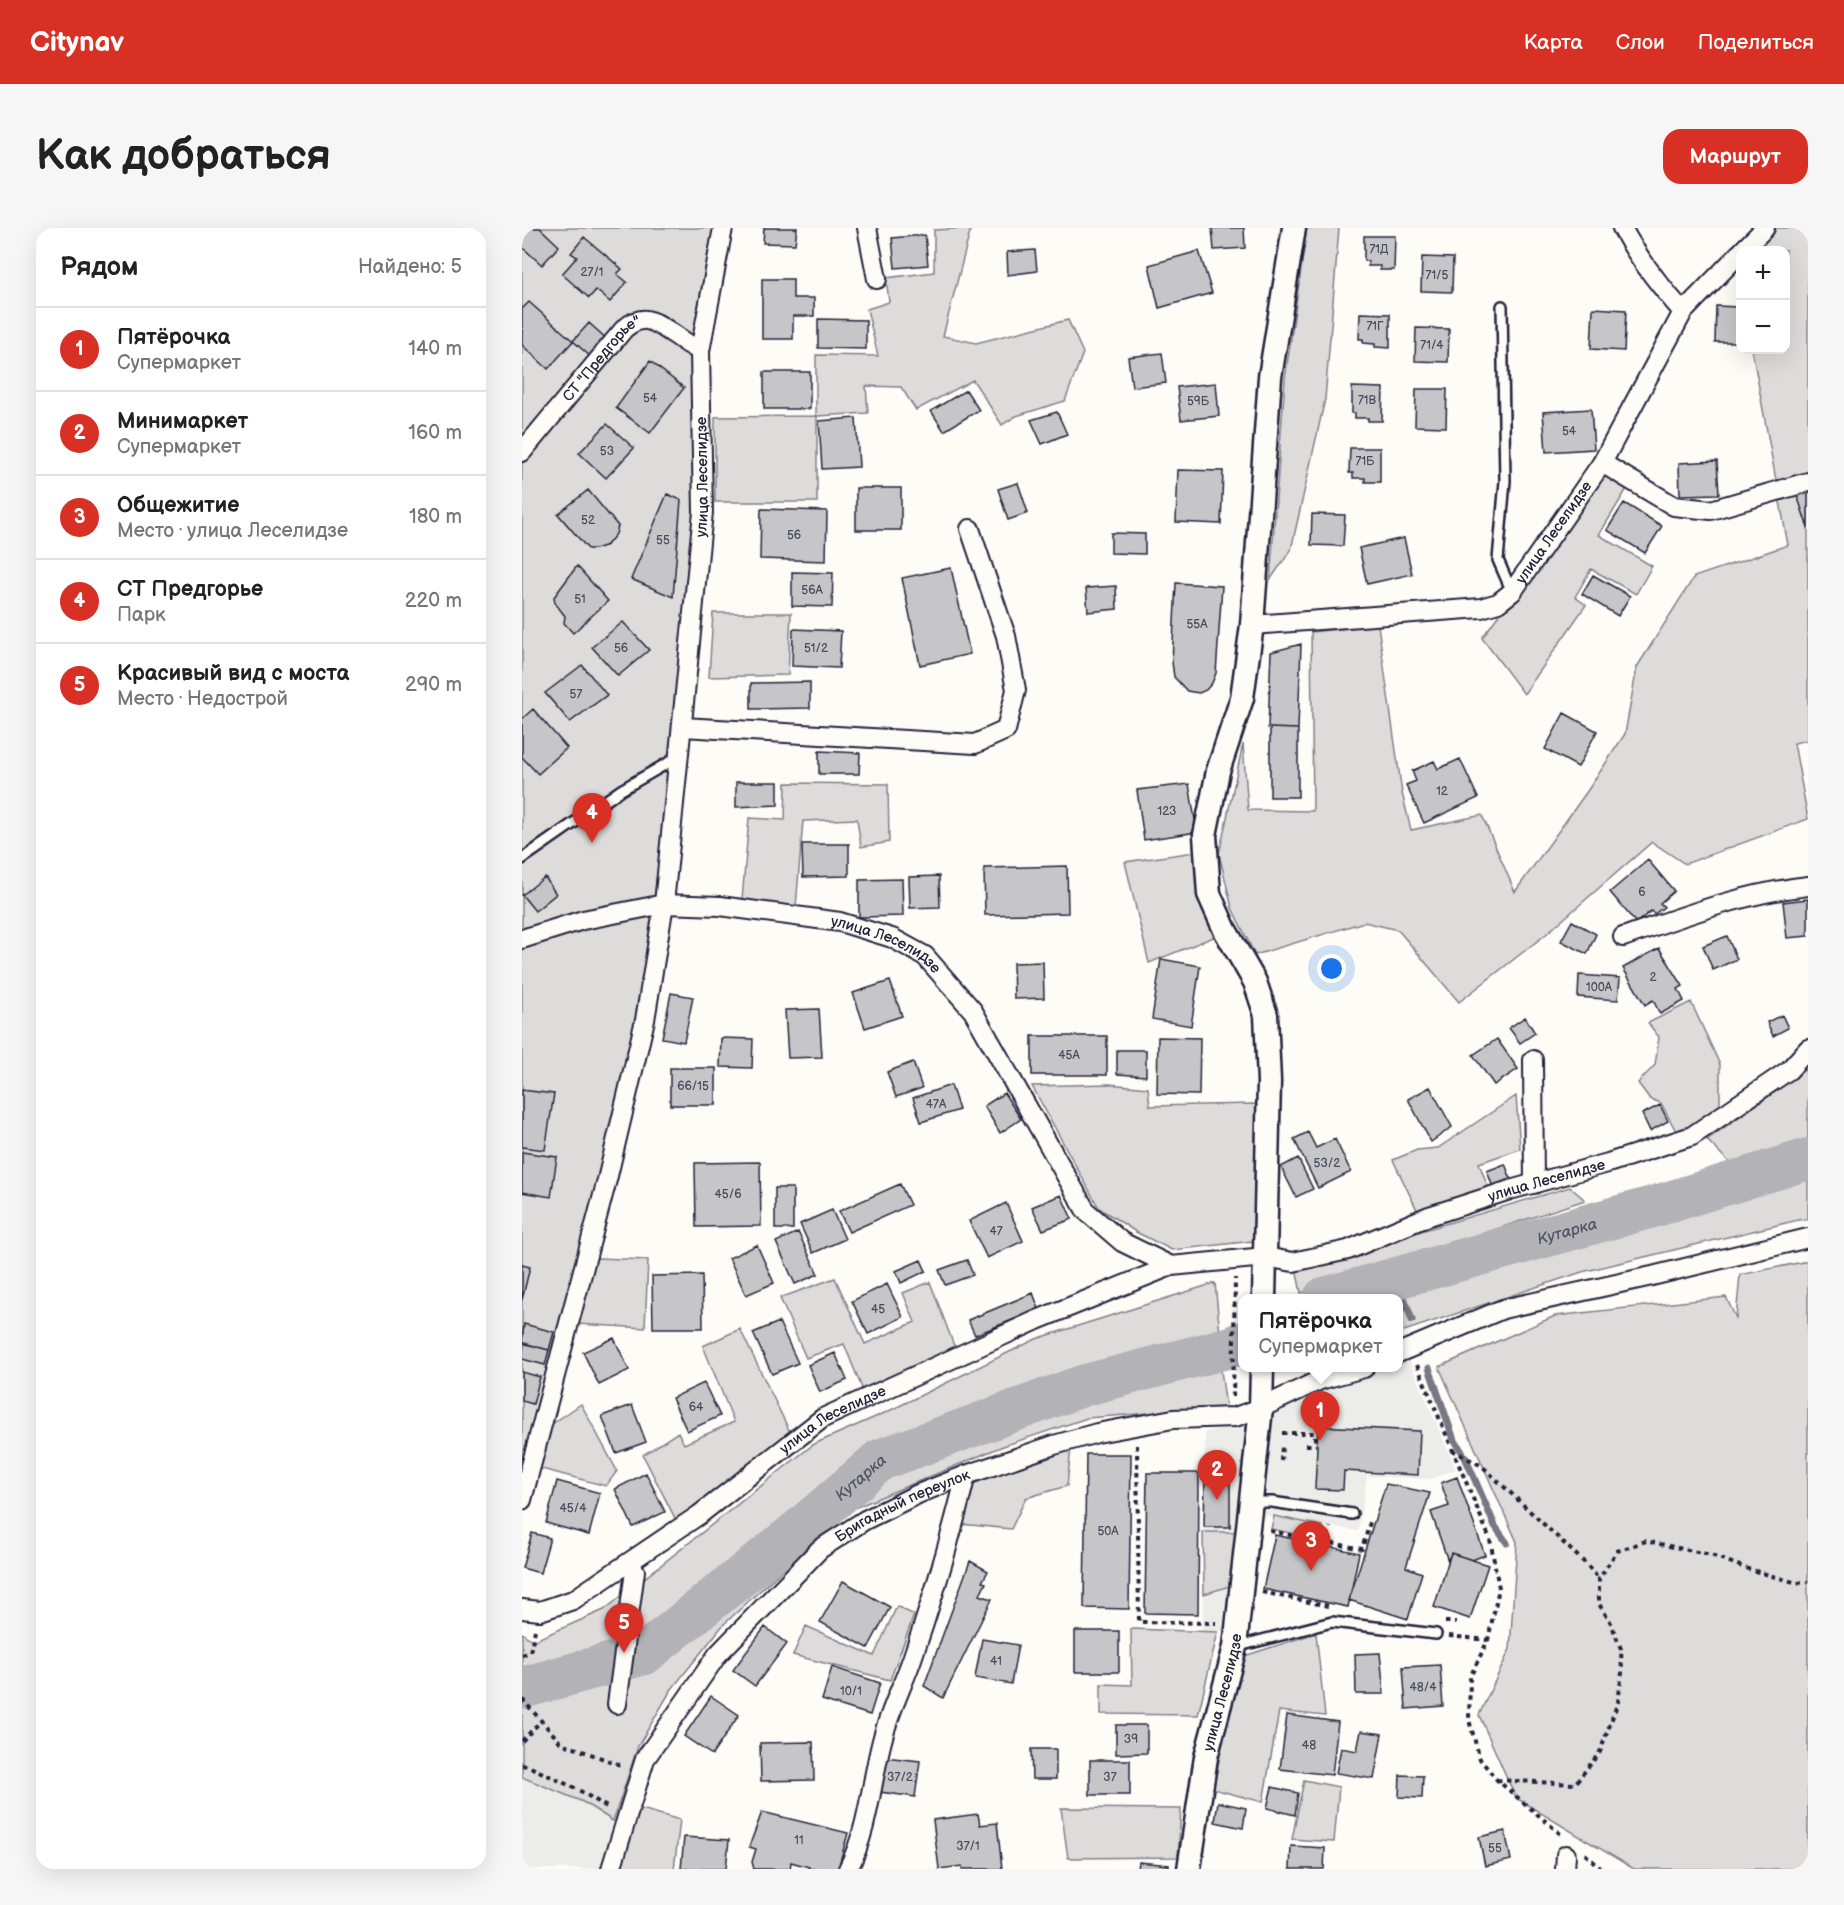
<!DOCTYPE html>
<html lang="ru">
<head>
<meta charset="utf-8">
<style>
	:root { --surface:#fff; --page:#f6f6f6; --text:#222; --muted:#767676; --line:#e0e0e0; --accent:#d93025 }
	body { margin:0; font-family:"Balsamiq Sans",sans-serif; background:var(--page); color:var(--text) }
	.controls { position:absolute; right:18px; top:18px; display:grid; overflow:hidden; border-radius:12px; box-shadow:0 6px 24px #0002 }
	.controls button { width:54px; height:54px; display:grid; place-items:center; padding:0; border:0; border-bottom:2px solid var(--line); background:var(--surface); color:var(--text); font:30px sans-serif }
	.you { position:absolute; left:810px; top:741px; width:21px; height:21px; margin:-15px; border:4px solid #fff; border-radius:50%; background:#1a73e8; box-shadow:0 0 0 9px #1a73e833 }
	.badge { display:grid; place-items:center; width:39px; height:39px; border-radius:50%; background:var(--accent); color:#fff; font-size:20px; font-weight:700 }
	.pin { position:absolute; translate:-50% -50px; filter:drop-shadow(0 2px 3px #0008) }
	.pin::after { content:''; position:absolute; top:32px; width:21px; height:18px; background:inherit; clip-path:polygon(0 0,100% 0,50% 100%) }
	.popup { position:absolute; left:716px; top:1066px; width:165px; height:78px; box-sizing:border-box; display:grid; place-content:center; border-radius:12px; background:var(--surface); filter:drop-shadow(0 2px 4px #0005); font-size:20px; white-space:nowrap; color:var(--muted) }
	.popup b { font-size:22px; color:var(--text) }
	.popup::after { content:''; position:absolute; left:50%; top:100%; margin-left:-12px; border:12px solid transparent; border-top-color:var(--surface) }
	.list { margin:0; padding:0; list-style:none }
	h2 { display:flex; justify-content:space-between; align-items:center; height:78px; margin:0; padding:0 24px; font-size:26px }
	h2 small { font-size:20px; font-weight:400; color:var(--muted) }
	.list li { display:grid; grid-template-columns:39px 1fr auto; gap:18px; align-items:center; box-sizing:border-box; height:84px; padding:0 24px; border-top:2px solid var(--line) }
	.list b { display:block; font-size:22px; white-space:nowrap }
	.list p { margin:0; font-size:20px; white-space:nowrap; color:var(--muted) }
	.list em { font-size:20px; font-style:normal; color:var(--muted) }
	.map { position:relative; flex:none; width:1286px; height:1641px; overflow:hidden; border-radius:18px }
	header { display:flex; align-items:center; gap:36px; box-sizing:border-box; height:84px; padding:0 30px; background:var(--accent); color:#fff }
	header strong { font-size:28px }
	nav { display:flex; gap:33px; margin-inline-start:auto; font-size:21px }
	.intro { display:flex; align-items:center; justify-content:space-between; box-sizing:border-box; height:144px; padding:0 36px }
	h1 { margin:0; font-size:42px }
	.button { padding:15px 27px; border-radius:18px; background:var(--accent); color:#fff; font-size:21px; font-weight:700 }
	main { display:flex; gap:36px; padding:0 36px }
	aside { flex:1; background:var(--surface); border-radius:18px; box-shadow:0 6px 24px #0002 }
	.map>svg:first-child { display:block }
</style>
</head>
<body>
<header>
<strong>Citynav</strong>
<nav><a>Карта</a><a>Слои</a><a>Поделиться</a></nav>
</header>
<div class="intro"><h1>Как добраться</h1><a class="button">Маршрут</a></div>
<main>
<aside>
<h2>Рядом<small>Найдено: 5</small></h2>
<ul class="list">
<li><span class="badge">1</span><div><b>Пятёрочка</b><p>Супермаркет</p></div><em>140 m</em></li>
<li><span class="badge">2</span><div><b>Минимаркет</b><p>Супермаркет</p></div><em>160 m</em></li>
<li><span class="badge">3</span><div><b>Общежитие</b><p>Место · улица Леселидзе</p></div><em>180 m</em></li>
<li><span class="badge">4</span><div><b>СТ Предгорье</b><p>Парк</p></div><em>220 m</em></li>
<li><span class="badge">5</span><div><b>Красивый вид с моста</b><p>Место · Недострой</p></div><em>290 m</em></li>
</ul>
</aside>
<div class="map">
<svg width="1286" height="1641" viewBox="0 0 1286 1641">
	<rect width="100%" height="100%" fill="#fdfcf7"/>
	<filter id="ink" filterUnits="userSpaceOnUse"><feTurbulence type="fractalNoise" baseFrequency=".0167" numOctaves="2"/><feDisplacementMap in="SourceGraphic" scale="12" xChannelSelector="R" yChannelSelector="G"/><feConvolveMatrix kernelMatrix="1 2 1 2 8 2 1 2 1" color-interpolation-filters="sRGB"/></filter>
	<g filter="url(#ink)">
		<path fill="#ecece9" d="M885,1127L934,1241L909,1251L845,1248L836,1303L742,1287L724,1403H680L682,1366L683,1204L705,1200L764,1180L816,1153L852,1140H876V1130Z
			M0,1549L61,1574L91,1593L79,1641H0Z"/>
		<path fill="#dddcdb" stroke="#807f8b" stroke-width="1.5" d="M0,0H191L175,84L170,127L173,280L148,543L117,790L80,953L0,1249Z
			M449,0L421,108L454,115L546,92L561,125L543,173L494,188L480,197L451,152L394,182L379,159L344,158L346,185L295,188V274H193V189L294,188V127L356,128L345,81L367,74L364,50L412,44V2Z
			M785,0H817L803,171L769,322L748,352L763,151Z
			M1249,0H1286V512L1272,515L1286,591L1163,636L1130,614L1023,707L937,774L876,702L842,694L733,727L710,680L697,626L721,516L726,582L791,583L789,404L856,397L880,565L889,602L960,587L993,664L1066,562L1103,506L1115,439L1172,349L1266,317L1230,122H1264V22H1234L1240,16Z
			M1082,240L1106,259L1077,307L1130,338L1114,366L1069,341L1053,369L1064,377L1002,466L960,410Z
			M191,385H269L266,447L187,449Z
			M264,555L366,556L367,614L339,619L335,591L281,593L274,679L220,672L227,590L263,592Z
			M680,623L694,708L627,735L603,634Z
			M1169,774L1198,837V879L1156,907L1139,875L1128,871L1116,855L1133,837L1137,809L1126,795Z
			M1284,841L1286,862V921L1215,942L1185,912Z
			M587,856L626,860L628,878L734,876L731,1013L650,1022L614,1004L577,980L510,858Z
			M994,868L998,921L957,935L968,965L897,986L871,932L895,922L916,920Z
			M1286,951V991L1276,992L1060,1044L876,1105V1070H846Z
			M1048,959L1063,972L779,1065L774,1040Z
			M74,1030L126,1032L123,1100L55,1096Z
			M1286,1033V1641H1112L994,1570L957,1487L988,1421L995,1314L917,1139L1033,1088L1204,1069L1214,1090L1218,1047Z
			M313,1050L343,1116L393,1094L381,1065L408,1054L434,1123L342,1165L322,1116L284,1130L258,1070Z
			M693,1055L698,1106L632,1120L383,1203L323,1243L126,1402L79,1421L0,1447V1405L11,1413L82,1382L292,1216L367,1183L514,1111Z
			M218,1101L268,1204L154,1292L121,1227L156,1204L162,1216L212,1194L181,1118Z
			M698,1135L704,1179L565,1190L481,1218L323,1284L201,1397L149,1462L116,1518L91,1593L61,1574L0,1549V1479L68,1456L118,1448L158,1410L358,1239L558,1170Z
			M59,1176L95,1243L84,1258L16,1240L27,1198Z
			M549,1219L545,1258L504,1270L489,1301L439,1296L451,1250Z
			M752,1288L801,1298L798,1311L749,1301Z
			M681,1304H715L711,1357L682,1366Z
			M375,1378L392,1387L368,1452L271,1427L284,1398L352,1428Z
			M609,1401L696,1404L676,1487L579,1486V1456L610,1457Z
			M794,1405L803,1488L757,1483L741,1574L691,1561L719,1429Z
			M782,1552L817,1559L812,1614L770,1611Z
			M116,1580L158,1592L152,1641H97Z
			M539,1580L659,1581L656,1629L546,1630Z"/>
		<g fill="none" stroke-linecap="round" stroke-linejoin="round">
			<path stroke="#787885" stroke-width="7" d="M875,1050L890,1092
				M907,1140L931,1209L943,1229L973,1298L985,1315"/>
			<g stroke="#b2b2b7" stroke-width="42">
				<path id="s1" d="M802,1070L1134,978L1286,931"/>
				<path id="s2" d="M0,1460L122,1426L277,1302L358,1232L560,1158L713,1118L720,1114"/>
			</g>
		</g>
		<path fill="#c6c6c8" stroke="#22223b" stroke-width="1.5" d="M0,0H18L37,18L20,37L0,19Z
			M242,0H275L273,16L241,15Z
			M690,0H722L723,20L692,22Z
			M403,7L406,37L373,40L370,10Z
			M842,8H873L872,42H858V38H846V33H842Z
			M62,9L100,41L95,46L105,54L88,74L74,62L67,70L40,46L55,29L49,25Z
			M513,22L515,43L486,47L485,24Z
			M677,23L690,65L637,80L627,37Z
			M900,29L931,30L930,64L899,63Z
			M240,51H271V70H292V88H271V111H240Z
			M7,74L51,113L26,141L0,117V81Z
			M1194,78L1216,79L1215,114H1193Z
			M1071,80L1104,82L1102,123L1069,121Z
			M838,85L868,86V120L853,119V116L841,115V111H837Z
			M296,91L344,92V121L296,120Z
			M67,95L86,112L70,130L51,113Z
			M894,100L927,101L926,134L893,133Z
			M640,125L644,155L610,159L606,129Z
			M128,133L162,160L128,205L94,180Z
			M242,144H288V181H242Z
			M694,155L697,188L659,192L655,159Z
			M830,159L861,160L860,193H846V190H833V185H830Z
			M894,161H925L924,199L893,198Z
			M444,162L457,182L422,203L409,183Z
			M1069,181L1072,221L1024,224L1021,184Z
			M535,184L545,206L520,216L509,192Z
			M334,190L337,239L300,241L297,193Z
			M85,196L112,220L84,250L57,225Z
			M828,220H858V254H843V250H831V245H827Z
			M1195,233L1197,266L1158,267L1157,235Z
			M656,242L701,243L699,296L654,294Z
			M496,255L506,285L486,292L476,261Z
			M334,260H379V302H334Z
			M66,262L96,298L94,306L85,317L73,321H66L36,286Z
			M1286,263V300L1275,267Z
			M145,266L159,272L151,369L109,351Z
			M1102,275L1140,298L1123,325L1085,302Z
			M239,281L305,283L304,333L238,331Z
			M790,286L823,287L821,318L789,317Z
			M589,305L623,306V326L589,325Z
			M882,310L890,346L845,356L837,320Z
			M55,338L86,373L51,405L42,395L43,388L33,375L32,369Z
			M429,340L448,426L398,437L380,350Z
			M270,344L311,345L310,379L270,378Z
			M1071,347L1108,368L1096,388L1060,366Z
			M654,355L700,358L694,445L690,455L684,462L677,465L665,463L652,449L650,434Z
			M594,358L595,381L566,384L564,360Z
			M101,394L127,422L96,448L70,419Z
			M271,401L319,403L317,440L270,438Z
			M779,416L776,501L746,500L749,424Z
			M60,437L85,467L48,494L23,465Z
			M288,454V480L229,481V455Z
			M11,481L45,520L16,546L0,529V491Z
			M1042,485L1075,503L1056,539L1023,521Z
			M748,500L776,501V569H748Z
			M297,523L338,525L337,546H297Z
			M938,531L956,570L902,595L884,557L894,553L890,543L912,533L916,541Z
			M214,554H256V577L214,579Z
			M667,556L675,604L622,612L615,562Z
			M280,616H327V648L281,649Z
			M1126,632L1152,663L1138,675L1142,679L1132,686L1129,683L1114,695L1088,664Z
			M545,638L546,685L463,687L462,640Z
			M417,648L418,679L388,680L387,649Z
			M23,649L34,666L13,683L0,667Z
			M380,651L381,688L337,689V652Z
			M1286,671V708L1265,710L1261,674Z
			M1050,693L1074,706L1065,726L1039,713Z
			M1205,708L1215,731L1191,742L1181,718Z
			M1137,720L1161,758L1156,761L1162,773L1138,786L1131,772L1123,777L1101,740Z
			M639,731L678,738L669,798L630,791Z
			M521,734L522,770L492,771L491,735Z
			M1057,747L1098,750L1096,772L1056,769Z
			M368,753L380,788L343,800L331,765Z
			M149,765L171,769L162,814L140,810Z
			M297,781L300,829L266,830L263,782Z
			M1260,787L1266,800L1251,808L1245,794Z
			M1003,789L1013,805L998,815L987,800Z
			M510,808H585V847H510Z
			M636,809L678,810L677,867L635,866Z
			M199,810L231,811L230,840L198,839Z
			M975,811L996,841L972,857L951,827Z
			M595,822H624V848L595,846Z
			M391,834L400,860L374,869L365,844Z
			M148,840H194V877H148Z
			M429,857L437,882L399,894L391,870Z
			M908,859L930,899L909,914L886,871Z
			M0,862L32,866L23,922L0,919Z
			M482,865L499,891L478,905L462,878Z
			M1138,877L1146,893L1128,903L1120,886Z
			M786,904L794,920L813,911L829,944L796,960L772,911Z
			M0,924L35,929L29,969L0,964Z
			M776,930L791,961L774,969L759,939Z
			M238,934L239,998L174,999L173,935Z
			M983,936L990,954L972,962L965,943Z
			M378,956L388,977L327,1004L317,983Z
			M253,960H271V1001H253Z
			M539,967L550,991L521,1002L510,979Z
			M484,975L501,1013L465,1030L447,993Z
			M310,982L323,1011L291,1025L278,996Z
			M276,1004L296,1046L273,1056L254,1014Z
			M235,1017L252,1055L224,1067L207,1030Z
			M399,1032L404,1043L379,1055L374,1043Z
			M445,1032L451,1047L423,1057L417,1042Z
			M0,1037L8,1039L0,1072Z
			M180,1047L181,1100H131L130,1048Z
			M365,1056L381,1089L346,1106L330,1073Z
			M511,1065L517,1081L453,1107L446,1092Z
			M257,1094L276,1135L250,1146L231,1105Z
			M2,1096L32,1104L27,1122L0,1115Z
			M92,1110L107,1142L77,1157L61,1124Z
			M2,1115L27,1122L23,1137L0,1131Z
			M313,1125L325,1152L298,1164L286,1137Z
			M0,1144L18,1149L11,1176L0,1173Z
			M182,1155L198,1188L165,1203L150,1170Z
			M110,1177L124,1214L94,1225L80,1188Z
			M796,1198L898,1203L896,1247L822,1243L821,1262L793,1261Z
			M564,1226H609L607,1381L562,1380Z
			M124,1245L143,1284L111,1299L93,1261Z
			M625,1245H677L676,1386L623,1385Z
			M683,1246H708V1299H682Z
			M935,1249L963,1327L950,1332L929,1325L926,1333L909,1284L927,1278L919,1255Z
			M35,1253L78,1265L67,1307L24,1295Z
			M864,1256L908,1265L884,1339L900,1345L886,1391L827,1372Z
			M10,1305L28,1310L18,1345L0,1340Z
			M753,1307L837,1325L826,1379L741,1361Z
			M929,1325L966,1337L948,1391L912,1379Z
			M448,1333L466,1343L460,1354L464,1355L458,1367L470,1371L421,1470L402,1458Z
			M321,1353L368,1379L346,1420L298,1394Z
			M243,1399L265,1416L233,1458L211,1442Z
			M553,1403H597V1444H553Z
			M460,1411L496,1417L489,1456L453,1450Z
			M858,1425L862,1466H834L833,1426Z
			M918,1437L921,1478L884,1481L881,1439Z
			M310,1439L358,1455L348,1487L300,1472Z
			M189,1468L217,1487L190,1527L162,1508Z
			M765,1487L816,1494L810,1547L758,1541Z
			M594,1497H625V1525L594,1526Z
			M839,1503L860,1506L852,1551L814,1545L819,1520L835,1523Z
			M291,1514L292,1552L239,1553L238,1515Z
			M509,1521H534V1551H510Z
			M362,1529L398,1533L393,1569L358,1564Z
			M568,1532H608V1567H568Z
			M878,1547L901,1548L900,1570L877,1569Z
			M750,1559L776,1565L773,1587L745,1580Z
			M696,1574L724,1580L721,1600L693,1594Z
			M240,1584L326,1605L316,1641H286L287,1639L269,1634L268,1641H232L230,1634L234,1621L227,1619Z
			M456,1586L458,1597L475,1595L480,1641H440V1638L417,1641L411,1592Z
			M983,1603L989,1632L963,1638L957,1609Z
			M162,1609L207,1612L204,1641H159Z
			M769,1618L803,1620L802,1641H768Z
			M617,1634L647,1637L646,1641H616Z"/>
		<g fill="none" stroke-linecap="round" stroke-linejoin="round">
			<g stroke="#22223b" stroke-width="14">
				<path id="service" d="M980,78L983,253L976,332L990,364
					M0,631L99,562L156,529
					M729,1274H750L830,1286
					M713,1419L810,1394L914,1406"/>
			</g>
			<g stroke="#22223b" stroke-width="22">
				<g id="minor">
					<path d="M345,0L355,51"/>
					<path d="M1100,0C1116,30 1138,58 1161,84"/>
					<path d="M1221,22L1243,0"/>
					<path id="s3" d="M0,224L102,101C123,83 134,95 153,107C161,113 169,118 178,123"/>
					<path d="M1080,235L1152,278L1189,282L1286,254"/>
					<path id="s4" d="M730,397L959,380L976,375L990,364L1080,235L1161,84L1218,25"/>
					<path d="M161,499L453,516L484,502L494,462L484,408L448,301"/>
					<path d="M1101,709C1162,688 1222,665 1286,658"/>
					<path id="s5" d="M0,711L61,692L142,676L198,678L318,694L370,710L403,728L451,783L564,983L600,1014L649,1038"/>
					<path d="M1011,832L1012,956"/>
					<path d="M876,1125L981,1081L1130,1048L1286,1010"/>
					<path id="s6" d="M0,1272L85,952L123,792L142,676L181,284L178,123L201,0"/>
					<path id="s7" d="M0,1381L18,1383L51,1372L177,1287L301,1190L515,1092L649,1038L743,1029L771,1034L826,1022L907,988L988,962L1086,935L1170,908L1267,842L1286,821"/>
					<path d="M95,1476L113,1343"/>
					<path id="s8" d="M89,1641L123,1531L196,1426L298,1321L343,1292L396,1266L444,1247L532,1217L575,1205L651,1191L713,1189L739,1180L798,1152L842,1140"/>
					<path d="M326,1641C347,1601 349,1552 361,1509C368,1482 381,1457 390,1431C411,1371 429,1309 444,1247"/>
					<path d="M1043,1641L1044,1627"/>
				</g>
			</g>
			<g stroke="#22223b" stroke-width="27">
				<g id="tertiary">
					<path d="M742,1070L747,853L744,787L733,754L703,702L687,666L683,607L696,543L720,470L730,397L748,149L772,0"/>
					<path id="s9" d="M667,1641L684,1529L713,1419L739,1180L740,1140"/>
				</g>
			</g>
			<path stroke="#22223b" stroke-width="4" stroke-dasharray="4.5 4.5" stroke-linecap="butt" d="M895,1137L968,1311L977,1360L966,1412L948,1449L947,1492L958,1531L975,1552L1041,1608
				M711,1169L713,1050
				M760,1205H793V1217
				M615,1217L617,1394L694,1395
				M784,1217H794
				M930,1222L960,1238L1065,1337L1077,1351
				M759,1233L760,1219
				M748,1303L840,1321L849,1291
				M803,1317L808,1299
				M740,1364L806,1378
				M923,1394H934
				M927,1408L966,1412
				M0,1427L8,1424L13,1402
				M0,1471L39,1515L101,1538
				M0,1513L19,1493
				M0,1537L6,1538L55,1561L88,1581
				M975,1552L1053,1556L1078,1524L1096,1474L1100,1445L1099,1421L1089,1395L1077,1376V1351L1095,1323L1124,1313L1189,1327L1226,1341L1275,1355L1286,1354
				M1063,1626L1080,1641"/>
			<use href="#service" stroke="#fdfcf7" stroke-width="9"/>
			<use href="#minor" stroke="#fdfcf7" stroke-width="18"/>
			<use href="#tertiary" stroke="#fdfcf7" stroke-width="22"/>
		</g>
	</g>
	<g text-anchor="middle" stroke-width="4.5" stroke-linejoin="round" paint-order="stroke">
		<g font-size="12" fill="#4b4b5e">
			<text x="857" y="25">71Д</text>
			<text x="70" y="48">27/1</text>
			<text x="915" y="51">71/5</text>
			<text x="853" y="102">71Г</text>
			<text x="910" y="121">71/4</text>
			<text x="128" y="174">54</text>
			<text x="845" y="176">71В</text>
			<text x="676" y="177">59Б</text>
			<text x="1047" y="207">54</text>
			<text x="85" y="227">53</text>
			<text x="843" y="237">71Б</text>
			<text x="66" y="296">52</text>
			<text x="272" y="311">56</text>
			<text x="141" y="316">55</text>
			<text x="290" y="366">56А</text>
			<text x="58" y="375">51</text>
			<text x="675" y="400">55А</text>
			<text x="99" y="424">56</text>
			<text x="294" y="424">51/2</text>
			<text x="54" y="470">57</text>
			<text x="920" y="567">12</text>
			<text x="645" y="587">123</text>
			<text x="1120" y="668">6</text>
			<text x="1131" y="753">2</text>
			<text x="1077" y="763">100А</text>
			<text x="547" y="831">45А</text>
			<text x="171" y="862">66/15</text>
			<text x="414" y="880">47А</text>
			<text x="805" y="939">53/2</text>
			<text x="206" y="970">45/6</text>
			<text x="474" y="1007">47</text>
			<text x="356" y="1085">45</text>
			<text x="174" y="1183">64</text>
			<text x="51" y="1284">45/4</text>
			<text x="586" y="1307">50А</text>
			<text x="474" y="1437">41</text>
			<text x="901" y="1463">48/4</text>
			<text x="329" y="1467">10/1</text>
			<text x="609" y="1515">39</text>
			<text x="787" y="1521">48</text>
			<text x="378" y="1553">37/2</text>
			<text x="588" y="1553">37</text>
			<text x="277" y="1616">11</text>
			<text x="446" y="1622">37/1</text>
			<text x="973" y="1624">55</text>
		</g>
		<g font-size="15" fill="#22223b" stroke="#fdfcf7">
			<text dy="5" stroke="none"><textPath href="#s3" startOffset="123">СТ "Предгорье"</textPath></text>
			<text dy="5" stroke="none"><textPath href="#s6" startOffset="1042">улица Леселидзе</textPath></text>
			<text dy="5" stroke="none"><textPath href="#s4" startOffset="338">улица Леселидзе</textPath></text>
			<text dy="5" stroke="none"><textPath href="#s5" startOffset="375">улица Леселидзе</textPath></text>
			<text dy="5" stroke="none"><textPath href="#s7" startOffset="1132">улица Леселидзе</textPath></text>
			<text dy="5" stroke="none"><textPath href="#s7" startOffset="370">улица Леселидзе</textPath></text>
			<text dy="5" stroke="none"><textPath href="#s8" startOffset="483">Бригадный переулок</textPath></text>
			<text dy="5" stroke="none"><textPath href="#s9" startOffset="180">улица Леселидзе</textPath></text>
		</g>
		<g font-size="16" font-style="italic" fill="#545466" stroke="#fdfcf7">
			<text dy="6" stroke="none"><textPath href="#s1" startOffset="252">Кутарка</textPath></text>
			<text dy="6" stroke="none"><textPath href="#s2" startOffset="406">Кутарка</textPath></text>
		</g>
	</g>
</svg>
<div class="controls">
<button>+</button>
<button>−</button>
</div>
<div class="you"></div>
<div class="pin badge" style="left:798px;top:1213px">1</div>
<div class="popup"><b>Пятёрочка</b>Супермаркет</div>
<div class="pin badge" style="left:695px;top:1272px">2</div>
<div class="pin badge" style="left:789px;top:1343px">3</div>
<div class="pin badge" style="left:70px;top:615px">4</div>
<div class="pin badge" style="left:102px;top:1425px">5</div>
</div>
</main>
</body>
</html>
